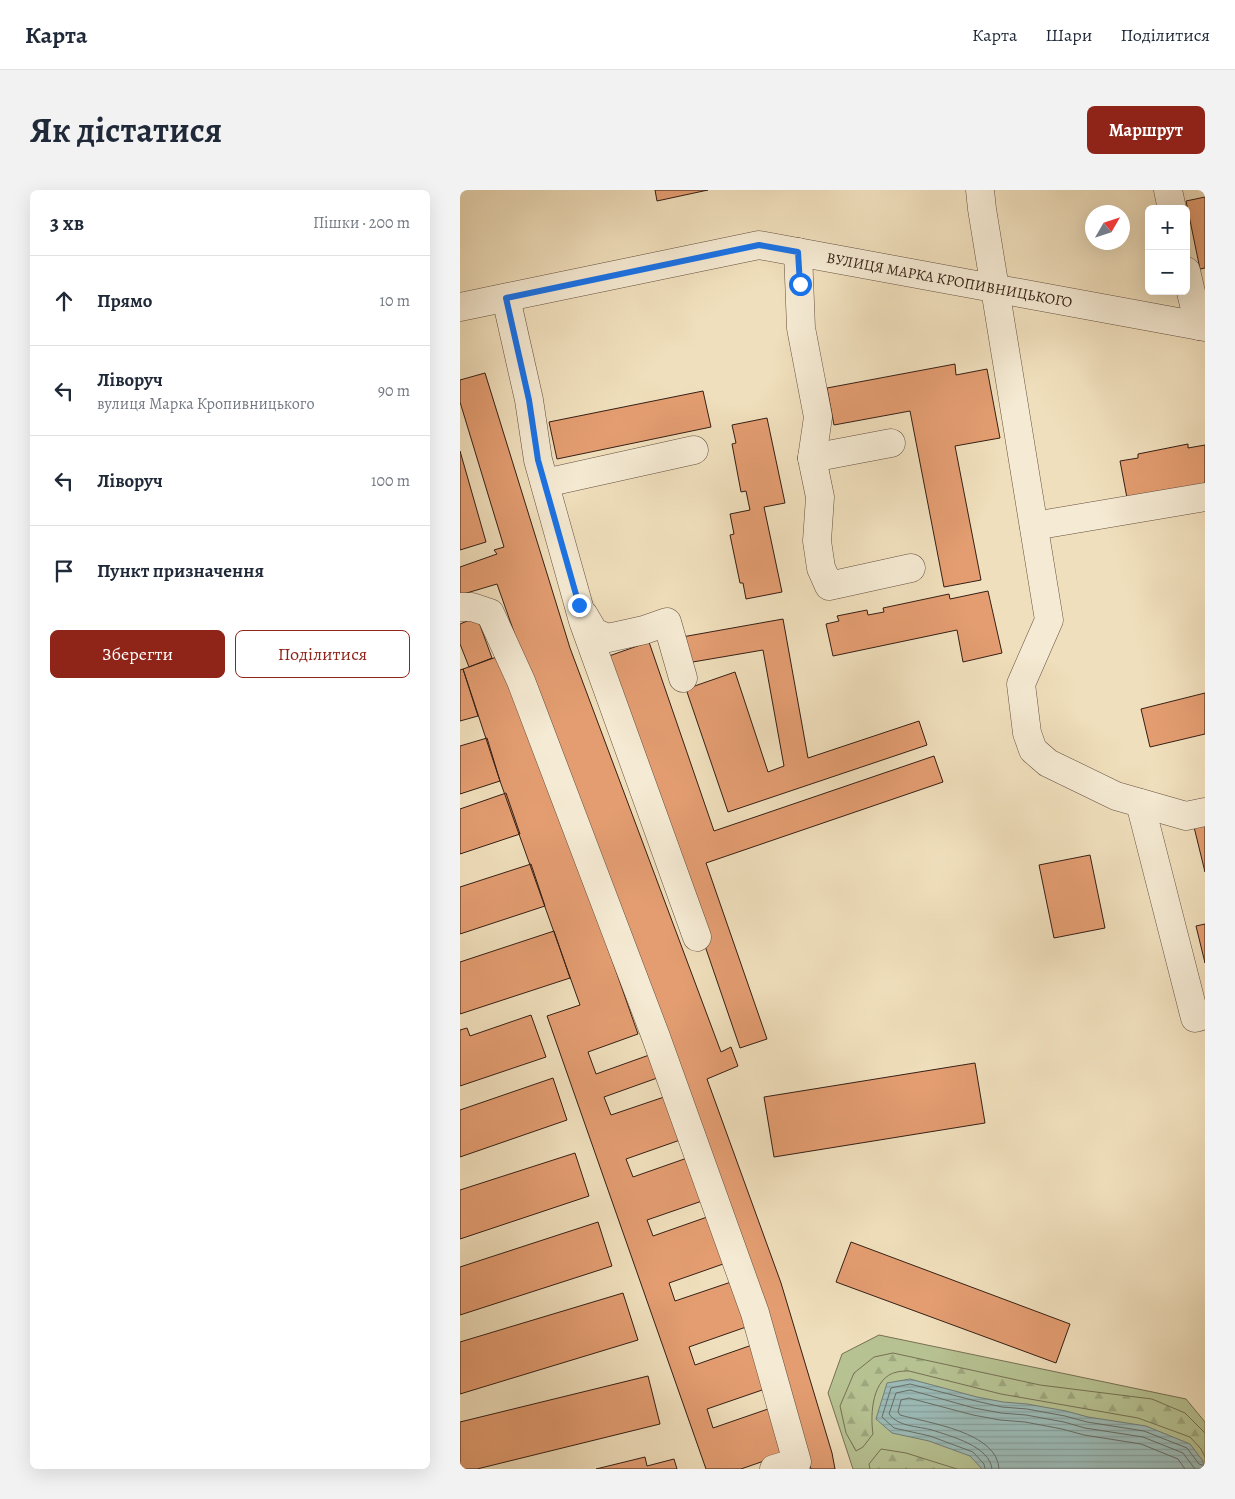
<!DOCTYPE html>
<html lang="uk">
<head>
<meta charset="utf-8">
<style>
	:root { --surface:#fff; --page:#f2f2f3; --text:#1f2937; --muted:#747a83; --line:#e0e1e3; --accent:#8f2418 }
	body { margin:0; font-family:Alegreya,serif; background:var(--page); color:var(--text) }
	.controls { position:absolute; right:15px; top:15px; display:grid; overflow:hidden; border-radius:8px; box-shadow:0 5px 20px #0002 }
	.controls button { width:45px; height:45px; display:grid; place-items:center; padding:0; border:0; border-bottom:1px solid var(--line); background:var(--surface); color:var(--text); font:25px sans-serif }
	.compass { position:absolute; left:625px; top:15px; width:45px; height:45px; border-radius:50%; background:var(--surface); box-shadow:0 5px 20px #0002; rotate:51deg }
	.stop { position:absolute; width:15px; height:15px; margin:-11px; border:4px solid #1a73e8; border-radius:50%; background:#fff }
	.stop.end { background:#1a73e8; border-color:#fff; box-shadow:0 1px 5px #0008 }
	.list { margin:0; padding:0; list-style:none }
	h2 { display:flex; justify-content:space-between; align-items:center; height:65px; margin:0; padding:0 20px; font-size:21px }
	h2 small { font-size:16px; font-weight:400; color:var(--muted) }
	.list li { display:grid; grid-template-columns:32px 1fr auto; gap:15px; align-items:center; box-sizing:border-box; height:90px; padding:0 20px; border-top:1px solid var(--line) }
	.list b { display:block; font-size:19px; white-space:nowrap }
	.list p { margin:0; font-size:16px; white-space:nowrap; color:var(--muted) }
	.list em { font-size:16px; font-style:normal; color:var(--muted) }
	.actions { display:flex; gap:10px; padding:15px 20px }
	.actions a { flex:1; padding:11px 0; border:1px solid var(--accent); border-radius:8px; text-align:center; font-size:18px; color:var(--accent) }
	.actions .main { background:var(--accent); color:#fff }
	.icon { flex:none; width:28px; height:28px; fill:none; stroke:currentColor; stroke-width:2; stroke-linecap:round; stroke-linejoin:round }
	.map { position:relative; flex:none; width:745px; height:1279px; overflow:hidden; border-radius:8px }
	header { display:flex; align-items:center; gap:30px; box-sizing:border-box; height:70px; padding:0 25px; background:var(--surface); border-bottom:1px solid var(--line) }
	header strong { font-size:24px }
	nav { display:flex; gap:28px; margin-inline-start:auto; font-size:18px }
	.intro { display:flex; align-items:center; justify-content:space-between; box-sizing:border-box; height:120px; padding:0 30px }
	h1 { margin:0; font-size:35px }
	.button { padding:12px 22px; border-radius:8px; background:var(--accent); color:#fff; font-size:18px; font-weight:700 }
	main { display:flex; gap:30px; padding:0 30px }
	aside { flex:1; background:var(--surface); border-radius:8px; box-shadow:0 5px 20px #0002 }
	.map>svg:first-child { display:block }
</style>
</head>
<body>
<header>
<strong>Карта</strong>
<nav><a>Карта</a><a>Шари</a><a>Поділитися</a></nav>
</header>
<div class="intro"><h1>Як дістатися</h1><a class="button">Маршрут</a></div>
<main>
<aside>
<h2>3 хв<small>Пішки · 200 m</small></h2>
<ul class="list">
<li><svg class="icon" aria-label="ahead" viewBox="0 0 24 24"><path d="M12 20V5M6 11l6-6 6 6"/></svg><div><b>Прямо</b></div><em>10 m</em></li>
<li><svg class="icon" aria-label="left" viewBox="0 0 24 24"><path d="M17 20v-9H6M10 6l-5 5 5 5"/></svg><div><b>Ліворуч</b><p>вулиця Марка Кропивницького</p></div><em>90 m</em></li>
<li><svg class="icon" aria-label="left" viewBox="0 0 24 24"><path d="M17 20v-9H6M10 6l-5 5 5 5"/></svg><div><b>Ліворуч</b></div><em>100 m</em></li>
<li><svg class="icon" aria-label="arrive" viewBox="0 0 24 24"><path d="M6 21V4h12l-3 4 3 4H6"/></svg><div><b>Пункт призначення</b></div></li>
</ul>
<div class="actions"><a class="main">Зберегти</a><a>Поділитися</a></div>
</aside>
<div class="map">
<svg width="745" height="1279" viewBox="0 0 745 1279">
	<defs>
		<pattern id="forest-firs" width="22" height="20" patternUnits="userSpaceOnUse" patternTransform="scale(1.25)"><rect width="22" height="20" fill="#b7c292"/><path d="M5 1l3.5 6h-7zM16 11l3.5 6h-7z" fill="#9ea67d"/></pattern>
		<pattern id="water-rules" width="6" height="5" patternUnits="userSpaceOnUse" patternTransform="scale(1.25)"><rect width="6" height="5" fill="#9cbbb7"/><path d="M0 2.5h6" fill="none" stroke="#87a09c"/></pattern>
	</defs>
	<rect width="100%" height="100%" fill="#f0dfbc"/>
	<filter id="stains"><feTurbulence type="fractalNoise" baseFrequency=".004" numOctaves="4"/><feColorMatrix values="0 0 0 0 .2 0 0 0 0 .09 0 0 0 0 .02 0 0 0 .5 -.17"/></filter>
	<radialGradient id="worn" r=".72"><stop offset=".6" stop-color="#630" stop-opacity="0"/><stop offset="1" stop-color="#630" stop-opacity=".3"/></radialGradient>
	<path fill="#b7c292" stroke="#767054" d="M419,1145L726,1209L745,1232V1279H393L368,1203L382,1164Z"/>
	<path fill="url(#forest-firs)" stroke="#767054" d="M433,1163L580,1195L692,1209L725,1223L745,1243V1267L741,1259L730,1247L678,1228L541,1204L449,1181C446,1181 441,1181 437,1182C412,1187 410,1224 413,1244L403,1257L396,1261L386,1243L380,1216L394,1183L414,1167Z
		M421,1259L446,1263L497,1279H410L409,1274Z"/>
	<path fill="url(#water-rules)" stroke="#737d76" d="M450,1189L517,1207L543,1212L567,1214L606,1221L628,1227L686,1236L730,1254L743,1271L744,1279H522L510,1266L469,1251L432,1243L416,1229L427,1193Z"/>
	<g fill="none" stroke-linecap="round" stroke-linejoin="round">
		<path stroke="#686d66" stroke-width="1" d="M525,1279L524,1274L513,1262L470,1246L434,1238L422,1227L431,1198L450,1194L516,1211L542,1217L567,1219L605,1226L627,1232L684,1241L727,1258L739,1274L745,1276
			M532,1279C530,1256 490,1246 472,1240C458,1236 438,1237 429,1224L436,1203L450,1200L514,1218L541,1223L566,1225L604,1232L625,1238L683,1247L723,1263L735,1279
			M539,1279C538,1242 468,1233 440,1225L438,1222L441,1210L449,1208L513,1225L540,1230L565,1232L602,1239L624,1245L681,1254L718,1269L725,1279"/>
	</g>
	<path fill="#e39d71" stroke="#351f15" d="M195,0H248L197,11Z
		M745,7V78L740,79L726,11Z
		M495,174L496,185L527,179L540,248L495,256L521,390L484,397L450,221L374,235L367,198Z
		M25,183L110,458L261,862L271,857L278,876L247,889L321,1093L372,1263L375,1279H351L299,1099L71,490L37,394L0,405V377L37,364L34,360L44,357L0,212V190Z
		M243,201L251,237L97,269L89,232Z
		M307,228L325,313L304,317L322,402L286,409L283,393H280L270,345L274,344L270,324L290,320L286,301L281,302L272,254L276,253L272,235Z
		M728,254V258L745,255V294L667,308L660,271L678,268V264Z
		M0,261L26,352L0,360Z
		M528,401L542,463L503,472L497,440L373,466L366,434L379,431L377,426L407,420L408,425L424,422L423,418L489,404L490,409Z
		M17,427L32,468L9,477L0,454V434Z
		M323,429L348,568L459,531L467,555L268,622L226,499L275,482L308,582L324,576L303,460L227,473L222,447Z
		M189,452L254,641L474,566L483,592L246,673L307,849L280,858L146,467Z
		M45,464L178,844L128,862L136,884L192,864L200,887L144,907L151,925L207,906L223,949L166,969L173,987L230,967L245,1010L187,1030L193,1046L250,1026L266,1073L209,1093L215,1111L274,1091L289,1136L229,1157L235,1175L292,1155L308,1198L247,1219L253,1238L308,1219L324,1264L281,1279H246L87,826L120,815L40,591L3,479Z
		M3,479L18,526L0,531V480Z
		M745,503V544L690,557L681,519Z
		M27,548L40,591L0,604V556Z
		M46,603L60,644L0,664V619Z
		M745,635V682L734,637Z
		M630,665L645,738L594,748L579,675Z
		M71,674L85,716L0,744V697Z
		M745,734V773L736,736Z
		M94,741L110,788L0,824V772Z
		M71,825L86,867L0,896V840L7,838L10,846Z
		M515,873L525,933L314,967L304,907Z
		M93,888L107,930L0,967V920Z
		M115,963L129,1006L0,1049V1000Z
		M138,1032L152,1076L0,1125V1077Z
		M391,1052L610,1134L596,1173L376,1092Z
		M163,1103L178,1150L0,1204V1152Z
		M188,1186L200,1234L17,1279H0V1232Z
		M185,1267L187,1276L214,1269L217,1279H136Z"/>
	<g fill="none" stroke-linecap="round" stroke-linejoin="round">
		<g stroke="#644f3f" stroke-width="29">
			<g id="minor">
				<path d="M520,0L522,19L589,430L561,494L567,543L573,560L588,573L656,606L726,626L745,622"/>
				<path d="M708,0L712,19"/>
				<path d="M338,62L341,138L358,227L352,268L360,307L357,351L361,378L369,396L451,378"/>
				<path d="M726,81L739,136"/>
				<path d="M46,108L69,210L78,270L123,431L237,747"/>
				<path id="s1" d="M0,117L299,55L745,137"/>
				<path d="M352,268L431,253"/>
				<path d="M85,293L234,260"/>
				<path d="M574,336L745,307"/>
				<path d="M0,417H12L30,423L61,491L196,847L295,1123L337,1272L314,1279"/>
				<path d="M124,425L134,442L148,448L184,440L207,432L223,488"/>
				<path d="M680,613L735,828L745,825"/>
			</g>
		</g>
		<use href="#minor" stroke="#f5ead3" stroke-width="28"/>
	</g>
	<g fill="none" stroke-linecap="round" stroke-linejoin="round">
		<path stroke="#1a73e8" stroke-width="6" d="M119,415L78,270L69,210L46,108L299,55L338,62L340,94"/>
	</g>
	<g text-anchor="middle" stroke-width="4" stroke-linejoin="round" paint-order="stroke">
		<g font-size="15" fill="#351f15" stroke="#f5ead3">
			<text dy="5" stroke="none"><textPath href="#s1" startOffset="499">ВУЛИЦЯ МАРКА КРОПИВНИЦЬКОГО</textPath></text>
		</g>
	</g>
	<rect width="100%" height="100%" filter="url(#stains)"/>
	<rect width="100%" height="100%" fill="url(#worn)"/>
</svg>
<div class="controls">
<button>+</button>
<button>−</button>
</div>
<svg class="compass" viewBox="-18 -18 36 36"><path d="M0-13l5 13h-10z" fill="#e53935"/><path d="M0 13l5-13h-10z" fill="#747a83"/></svg>
<div class="stop" style="left:340px;top:94px"></div>
<div class="stop end" style="left:119px;top:415px"></div>
</div>
</main>
</body>
</html>
